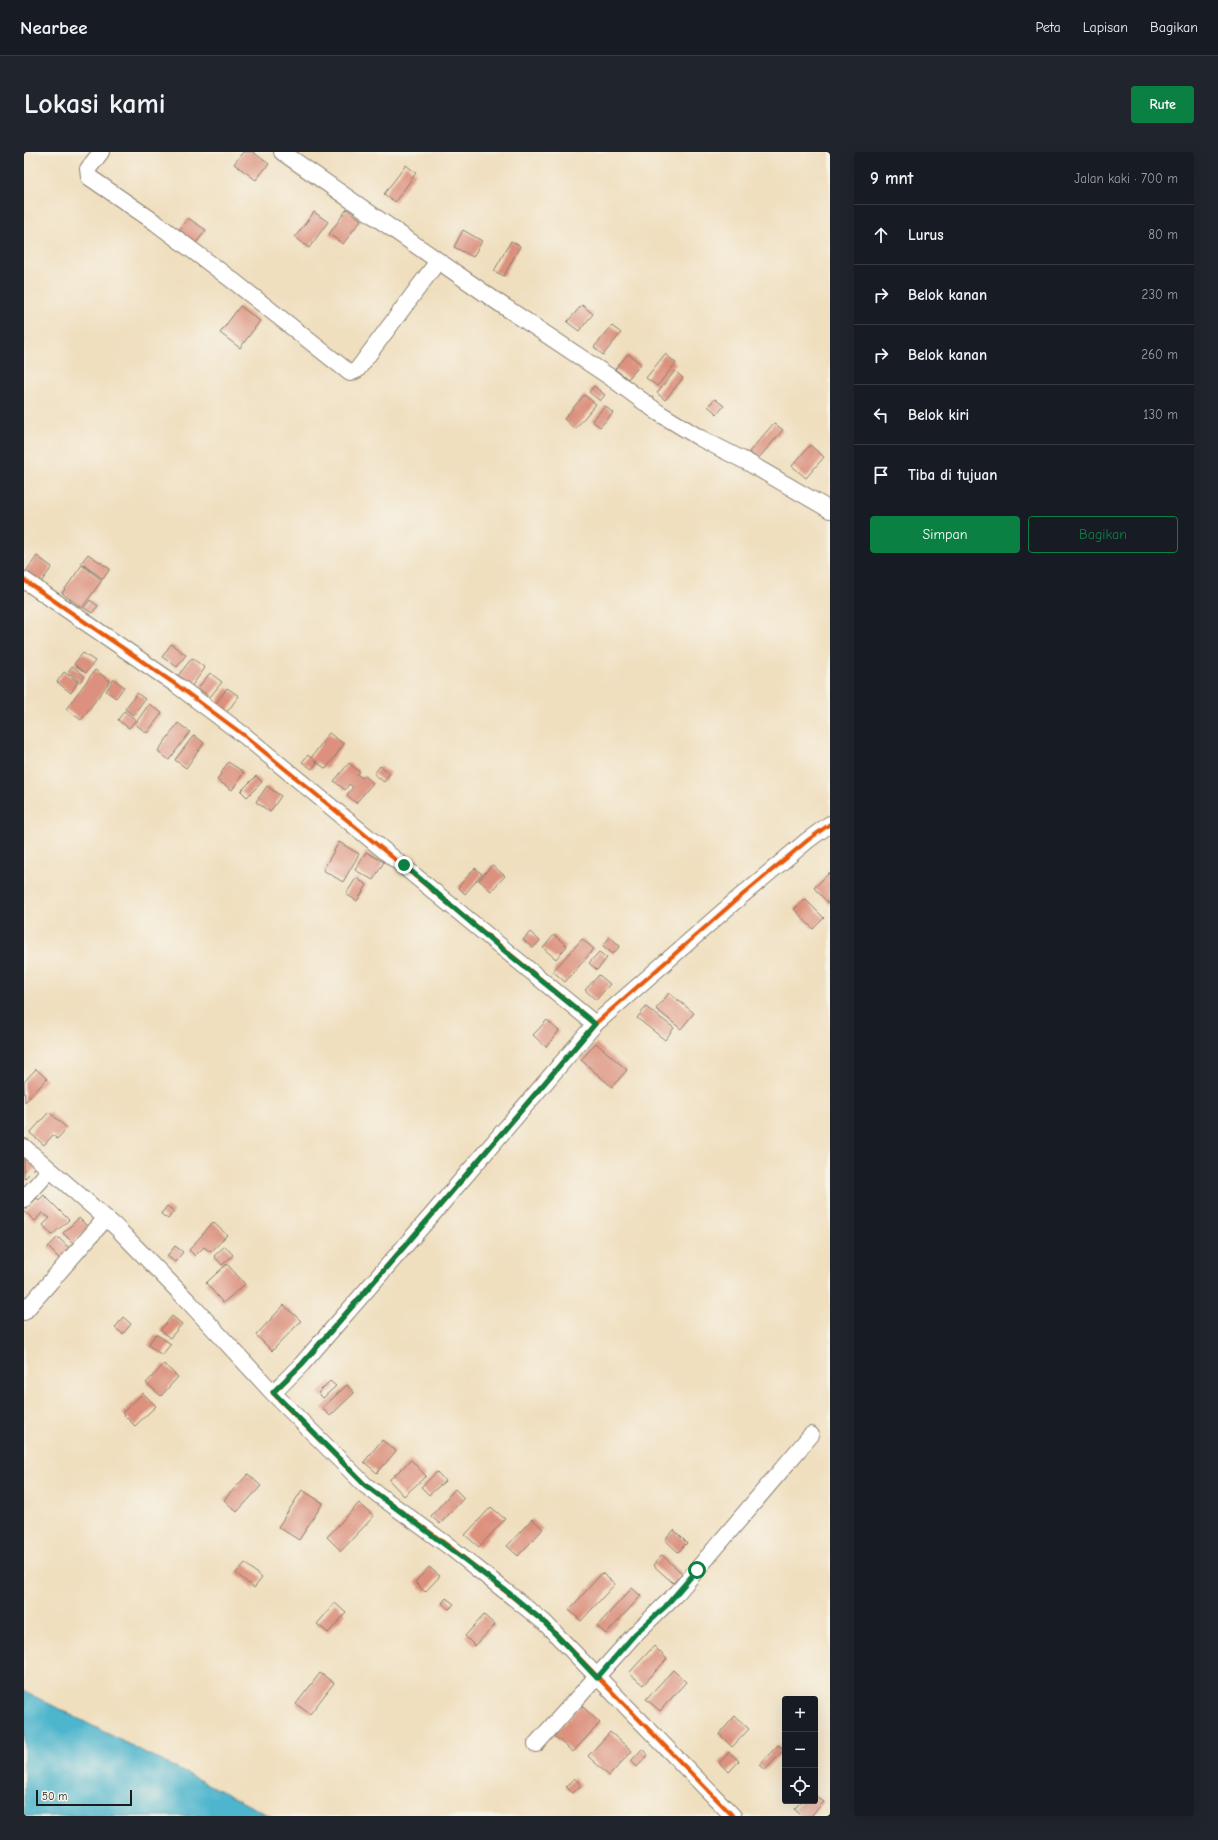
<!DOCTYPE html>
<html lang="id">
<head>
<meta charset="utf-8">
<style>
	:root { --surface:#171b24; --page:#20242c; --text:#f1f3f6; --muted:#9ea1a6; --line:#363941; --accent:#0b8043 }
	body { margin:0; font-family:"Comic Neue",sans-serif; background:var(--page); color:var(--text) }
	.controls { position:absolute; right:12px; bottom:12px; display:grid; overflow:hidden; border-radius:4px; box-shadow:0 4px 16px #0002 }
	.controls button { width:36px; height:36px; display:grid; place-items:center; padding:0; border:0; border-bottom:1px solid var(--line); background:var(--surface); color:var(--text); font:20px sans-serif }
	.scale { position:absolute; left:12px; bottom:10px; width:96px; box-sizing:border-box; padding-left:4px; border:2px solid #1c1c1c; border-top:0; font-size:11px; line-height:14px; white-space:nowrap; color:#1c1c1c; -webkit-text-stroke:3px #f7f3e8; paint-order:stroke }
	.stop { position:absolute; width:12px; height:12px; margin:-9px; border:3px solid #0b8043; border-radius:50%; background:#fff }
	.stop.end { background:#0b8043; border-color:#fff; box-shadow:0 1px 4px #0008 }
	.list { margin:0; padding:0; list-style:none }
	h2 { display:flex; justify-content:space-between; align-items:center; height:52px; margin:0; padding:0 16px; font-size:17px }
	h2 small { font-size:13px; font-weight:400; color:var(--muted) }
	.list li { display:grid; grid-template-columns:26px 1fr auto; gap:12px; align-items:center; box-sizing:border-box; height:60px; padding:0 16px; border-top:1px solid var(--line) }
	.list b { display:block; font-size:15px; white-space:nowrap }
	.list em { font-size:13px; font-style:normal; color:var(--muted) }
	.actions { display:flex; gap:8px; padding:12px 16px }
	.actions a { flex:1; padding:9px 0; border:1px solid var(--accent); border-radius:4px; text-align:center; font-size:14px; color:var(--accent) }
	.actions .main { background:var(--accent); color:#fff }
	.icon { flex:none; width:22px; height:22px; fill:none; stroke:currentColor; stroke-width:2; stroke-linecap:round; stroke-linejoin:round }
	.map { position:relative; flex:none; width:806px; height:1664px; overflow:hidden; border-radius:4px }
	header { display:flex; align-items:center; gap:24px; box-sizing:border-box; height:56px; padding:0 20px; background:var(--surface); border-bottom:1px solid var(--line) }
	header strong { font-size:19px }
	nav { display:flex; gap:22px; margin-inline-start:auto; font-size:14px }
	.intro { display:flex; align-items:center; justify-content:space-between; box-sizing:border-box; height:96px; padding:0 24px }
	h1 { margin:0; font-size:28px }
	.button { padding:10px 18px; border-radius:4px; background:var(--accent); color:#fff; font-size:14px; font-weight:700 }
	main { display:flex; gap:24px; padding:0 24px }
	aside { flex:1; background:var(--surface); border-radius:4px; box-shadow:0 4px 16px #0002 }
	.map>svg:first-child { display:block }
</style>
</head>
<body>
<header>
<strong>Nearbee</strong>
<nav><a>Peta</a><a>Lapisan</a><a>Bagikan</a></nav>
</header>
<div class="intro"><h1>Lokasi kami</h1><a class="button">Rute</a></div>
<main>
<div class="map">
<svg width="806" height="1664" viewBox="0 0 806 1664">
	<rect width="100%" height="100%" fill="#f7f3e8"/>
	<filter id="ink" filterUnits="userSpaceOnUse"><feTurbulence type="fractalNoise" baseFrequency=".025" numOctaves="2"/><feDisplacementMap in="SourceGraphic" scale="8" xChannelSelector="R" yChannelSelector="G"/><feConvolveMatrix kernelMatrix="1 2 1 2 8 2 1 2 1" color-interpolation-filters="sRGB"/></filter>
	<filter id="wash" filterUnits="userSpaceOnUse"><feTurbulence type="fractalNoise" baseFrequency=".012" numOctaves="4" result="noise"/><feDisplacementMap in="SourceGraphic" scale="16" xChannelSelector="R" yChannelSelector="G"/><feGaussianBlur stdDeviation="0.9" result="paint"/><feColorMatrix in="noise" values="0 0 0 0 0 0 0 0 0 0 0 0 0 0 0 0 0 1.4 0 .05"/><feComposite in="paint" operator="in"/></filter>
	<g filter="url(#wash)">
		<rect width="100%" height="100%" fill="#f0dfbf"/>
		<path fill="#4eb5cd" stroke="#356874" d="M0,1539L246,1664H0Z"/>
		<g id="blocks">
			<path fill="#dc907d" d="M219,0H229L245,12L232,28L210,12Z
				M382,13L392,21L371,50L360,42Z
				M323,57L337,68L319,92L305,82Z
				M290,60L304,70L285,96L271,85Z
				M164,66L182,78L169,95L152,82Z
				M439,78L458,89L449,105L430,95Z
				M487,89L496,94L480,124L470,119Z
				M558,153L569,162L555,179L543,170Z
				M216,154L236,169L216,196L196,181Z
				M588,174L597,181L579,203L570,195Z
				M604,202L617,212L604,227L591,217Z
				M641,202L652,211L633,234L622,226Z
				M651,219L659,226L641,248L633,241Z
				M570,234L581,243L576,249L565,240Z
				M560,243L572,252L551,277L540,267Z
				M691,247L700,254L693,262L684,254Z
				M581,254L589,261L576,275L568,269Z
				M750,271L759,278L734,307L725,300Z
				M786,293L800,305L782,326L768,314Z
				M64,402L86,417L79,427L57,411Z
				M13,404L28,415L15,433L0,422Z
				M58,413L78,428L58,456L38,441Z
				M66,448L74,454L68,461L60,456Z
				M147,492L162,503L153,515L138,505Z
				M59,501L71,509L62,521L50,512Z
				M168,506L181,516L167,535L153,525Z
				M48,514L61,524L56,530L44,520Z
				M71,518L86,529L57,568L42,557Z
				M40,520L54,530L47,541L33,530Z
				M186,521L198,530L186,545L174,536Z
				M90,527L100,535L92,546L82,539Z
				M203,536L215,544L199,565L188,557Z
				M113,541L121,547L109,563L101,557Z
				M125,552L138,561L123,581L111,572Z
				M100,559L112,568L105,576L94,568Z
				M154,571L166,580L145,608L134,599Z
				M305,581L320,592L302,617L290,608L293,611L288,617L278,610L284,603L287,606Z
				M170,583L180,591L162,616L151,608Z
				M204,610L220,620L208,638L193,628Z
				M325,611L336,620L333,622L338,626L340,623L349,631L332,651L323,643L329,635L325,632L321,638L310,629Z
				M356,614L366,621L360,630L350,622Z
				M232,624L238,630L223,645L217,639Z
				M243,634L257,644L246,660L232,650Z
				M315,690L335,702L319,730L299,718Z
				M342,700L360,710L349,728L331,718Z
				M468,713L481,724L467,739L455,728Z
				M451,716L458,722L441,742L434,735Z
				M806,720V753L790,736Z
				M332,726L343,733L333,749L322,742Z
				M781,747L800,766L789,777L770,757Z
				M506,780L516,789L509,796L499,788Z
				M530,783L543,794L532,807L519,796Z
				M586,785L596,794L589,802L579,794Z
				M558,787L570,797L541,830L529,819Z
				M575,800L583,806L573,818L565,811Z
				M575,823L586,832L572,848L561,838Z
				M645,841L670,861L657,877L632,857Z
				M622,855L650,876L641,888L613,866Z
				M523,868L535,879L522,895L509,883Z
				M572,891L603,918L588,935L557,908Z
				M12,917L23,927L1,950L0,930Z
				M25,960L43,976L33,987L29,983L20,993L6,981Z
				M0,1004L12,1015L0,1027Z
				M20,1043L45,1068L28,1083L19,1073L26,1066L18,1061L11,1069L0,1059L13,1046L15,1048Z
				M143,1054L150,1059L144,1067L137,1062Z
				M55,1066L65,1076L49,1091L39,1081Z
				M189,1070L203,1083L187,1100L180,1095L171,1104L165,1098Z
				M34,1085L48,1099L38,1109L24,1095Z
				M151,1094L159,1100L151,1110L143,1104Z
				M201,1094L209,1103L198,1113L190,1104Z
				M203,1112L221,1132L199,1151L182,1131Z
				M260,1153L277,1169L248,1199L232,1183Z
				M148,1164L158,1172L146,1186L136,1178Z
				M99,1165L107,1172L99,1182L91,1176Z
				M132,1182L147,1192L138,1203L124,1193Z
				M140,1212L154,1225L137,1244L122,1231Z
				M306,1229L312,1234L299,1246L294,1241Z
				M323,1233L330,1241L306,1264L298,1256Z
				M119,1241L132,1254L111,1274L98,1261Z
				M358,1288L372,1299L353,1321L340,1310Z
				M387,1308L402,1324L380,1344L365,1328Z
				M413,1320L421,1329L405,1343L397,1335Z
				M224,1322L237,1334L213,1360L200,1348Z
				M431,1337L440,1346L416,1372L407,1364Z
				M278,1338L299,1351L275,1388L254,1375Z
				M335,1351L350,1364L317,1399L303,1385Z
				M467,1355L481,1367L455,1395L441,1383Z
				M508,1367L519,1377L494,1404L483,1394Z
				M650,1378L663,1391L654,1400L641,1388Z
				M638,1403L658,1421L649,1431L629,1413Z
				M221,1411L238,1426L230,1436L212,1421Z
				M405,1415L416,1424L401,1440L391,1430Z
				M578,1421L591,1432L557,1469L545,1458Z
				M608,1436L617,1444L582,1482L573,1474Z
				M422,1446L430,1452L425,1457L418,1451Z
				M311,1451L322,1461L304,1481L293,1472Z
				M460,1463L471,1473L451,1494L441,1484Z
				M630,1494L643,1507L619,1533L605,1521Z
				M649,1518L662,1530L636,1559L622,1547Z
				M296,1521L310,1531L286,1562L272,1552Z
				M557,1553L576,1571L549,1600L529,1583Z
				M711,1564L725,1577L708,1595L695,1582Z
				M586,1580L608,1599L585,1624L564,1604Z
				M754,1593L760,1598L741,1618L735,1613Z
				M618,1597L624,1603L613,1615L607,1609Z
				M705,1600L715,1609L705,1620L695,1611Z
				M550,1626L557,1633L549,1641L542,1635Z
				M791,1643L800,1650L787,1664H778L770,1657L778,1649H791Z"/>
		</g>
	</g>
	<g filter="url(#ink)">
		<use href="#blocks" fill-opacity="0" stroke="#867e6e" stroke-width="1"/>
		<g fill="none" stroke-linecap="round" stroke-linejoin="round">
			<g stroke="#867e6e" stroke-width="18">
				<path id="minor" d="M77,0L64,17L65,25L132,71L212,131L326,221L333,218L414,109
					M258,0L472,149L586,225L635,261L676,286L725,311L806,358
					M0,428L154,534L221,584L571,872
					M0,995L92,1075L164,1149L249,1241
					M0,1047L26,1018
					M0,1160L82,1066
					M512,1592L612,1481L654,1440L787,1283
					M709,1664L520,1470L426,1395L341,1333L249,1241L278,1212L407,1064L571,872L710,750L784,688L806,672"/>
			</g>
			<use href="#minor" stroke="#fff" stroke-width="16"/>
			<g stroke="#f7f3e8" stroke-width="6">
				<path id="cycleway" d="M0,428L154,534L221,584L571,872
					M709,1664L520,1470L426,1395L341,1333L249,1241L278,1212L407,1064L571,872L710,750L784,688L806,672"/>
			</g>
			<use href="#cycleway" stroke="#e8590c" stroke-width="4"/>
		</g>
	</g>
	<g fill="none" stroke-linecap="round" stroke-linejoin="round" filter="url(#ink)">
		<path stroke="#0b8043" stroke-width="5" d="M380,713L472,792L571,872L407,1064L278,1212L249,1240L341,1333L485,1441L520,1470L573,1526L612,1481L641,1455L673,1418"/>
	</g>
</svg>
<div class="controls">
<button>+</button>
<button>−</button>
<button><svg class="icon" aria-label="locate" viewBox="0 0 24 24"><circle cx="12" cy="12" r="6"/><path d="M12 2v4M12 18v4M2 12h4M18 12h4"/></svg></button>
</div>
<div class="scale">50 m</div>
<div class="stop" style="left:673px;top:1418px"></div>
<div class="stop end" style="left:380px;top:713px"></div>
</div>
<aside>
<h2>9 mnt<small>Jalan kaki · 700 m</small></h2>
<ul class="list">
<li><svg class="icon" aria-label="ahead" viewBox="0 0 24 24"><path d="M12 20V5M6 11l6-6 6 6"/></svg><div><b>Lurus</b></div><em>80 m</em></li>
<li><svg class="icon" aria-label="right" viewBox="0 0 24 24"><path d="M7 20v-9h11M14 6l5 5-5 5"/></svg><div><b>Belok kanan</b></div><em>230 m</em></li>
<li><svg class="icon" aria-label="right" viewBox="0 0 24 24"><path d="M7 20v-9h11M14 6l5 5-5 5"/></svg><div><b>Belok kanan</b></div><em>260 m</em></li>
<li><svg class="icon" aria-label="left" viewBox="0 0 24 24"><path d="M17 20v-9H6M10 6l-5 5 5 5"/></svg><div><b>Belok kiri</b></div><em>130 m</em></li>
<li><svg class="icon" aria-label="arrive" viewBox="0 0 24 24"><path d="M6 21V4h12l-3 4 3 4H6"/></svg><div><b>Tiba di tujuan</b></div></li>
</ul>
<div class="actions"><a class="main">Simpan</a><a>Bagikan</a></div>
</aside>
</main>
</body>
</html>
